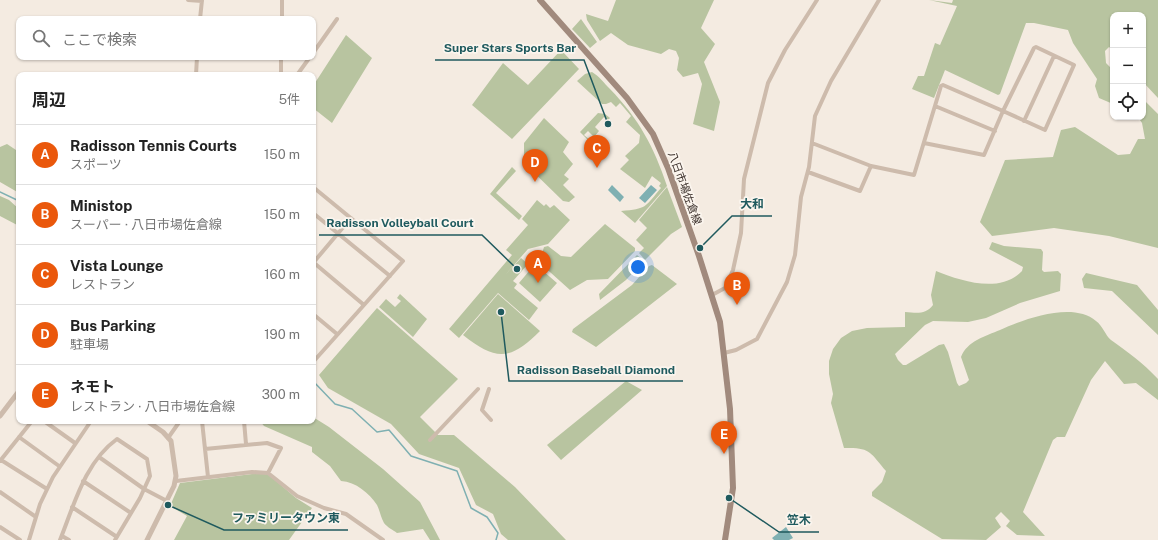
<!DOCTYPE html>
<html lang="ja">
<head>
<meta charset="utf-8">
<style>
	:root { --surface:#fff; --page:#f2f2f2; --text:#222; --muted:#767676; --line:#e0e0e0; --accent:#ea580c }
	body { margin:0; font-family:"Public Sans","Noto Sans JP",sans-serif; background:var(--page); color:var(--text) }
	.controls { position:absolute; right:12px; top:12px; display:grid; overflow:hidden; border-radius:8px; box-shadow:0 1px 3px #0004 }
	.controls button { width:36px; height:36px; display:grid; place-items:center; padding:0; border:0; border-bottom:1px solid var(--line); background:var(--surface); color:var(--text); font:20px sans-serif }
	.you { position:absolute; left:638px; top:267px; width:14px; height:14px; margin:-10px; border:3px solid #fff; border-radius:50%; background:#1a73e8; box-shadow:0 0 0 6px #1a73e833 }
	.badge { display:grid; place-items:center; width:26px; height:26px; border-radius:50%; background:var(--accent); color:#fff; font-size:13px; font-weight:700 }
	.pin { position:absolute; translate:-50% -33px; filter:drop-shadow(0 1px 2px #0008) }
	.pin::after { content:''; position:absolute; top:21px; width:14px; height:12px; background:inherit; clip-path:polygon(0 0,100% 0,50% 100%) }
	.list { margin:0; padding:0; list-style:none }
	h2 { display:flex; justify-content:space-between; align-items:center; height:52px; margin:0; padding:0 16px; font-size:17px }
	h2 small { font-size:13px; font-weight:400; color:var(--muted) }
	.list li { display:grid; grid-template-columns:26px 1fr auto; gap:12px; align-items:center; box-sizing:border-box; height:60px; padding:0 16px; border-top:1px solid var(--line) }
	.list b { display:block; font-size:15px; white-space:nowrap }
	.list p { margin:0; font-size:13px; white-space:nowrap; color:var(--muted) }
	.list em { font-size:13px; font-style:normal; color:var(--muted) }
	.icon { flex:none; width:22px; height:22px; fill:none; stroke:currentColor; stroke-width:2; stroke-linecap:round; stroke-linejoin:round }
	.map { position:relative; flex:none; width:1158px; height:540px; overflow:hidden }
	.search { position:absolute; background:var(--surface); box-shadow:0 1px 3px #0004; left:16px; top:16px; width:300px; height:44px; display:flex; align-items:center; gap:10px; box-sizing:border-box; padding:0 14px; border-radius:8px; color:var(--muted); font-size:15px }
	.panel { position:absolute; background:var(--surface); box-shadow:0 1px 3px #0004; left:16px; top:72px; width:300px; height:352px; border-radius:8px }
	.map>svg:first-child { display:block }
</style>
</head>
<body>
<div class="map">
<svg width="1158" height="540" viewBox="0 0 1158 540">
	<rect width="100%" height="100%" fill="#f4ebe1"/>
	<path fill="#b8c4a0" d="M616,0H714L701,28L715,44L704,62L720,102L714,131L693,124L702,84L698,73L683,77L677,70L679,58L676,51L669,49L661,54L628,45L611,33L600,41L587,20L586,14L608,21Z
		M929,0L952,3L953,0H1158V98L1143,82V15H1113V50L1109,47L1105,51L1106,63L1113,70V104L1099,98L1095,86L1097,79L1073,43L1068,30L1034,23H1026L1000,94L998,95L945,70L934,98L912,89L918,76H924L935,43L940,45L957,6Z
		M581,19L597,42L590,48L572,29Z
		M346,35L372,58L332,123L313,108V86Z
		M561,50L579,69L512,139L472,105L503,63L528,85Z
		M592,72C599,76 604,83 610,89C639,119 654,147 667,186L635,223L621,211C647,209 645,207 661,188L659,186L661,183L652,176L645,188L620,169L629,160L625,156L639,143L640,135L626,122L631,116L620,103L616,107L611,102L606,104H602L577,81L585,74Z
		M1143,99L1158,114V248L1109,236L1054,228L992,236L980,222L1005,160L1053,157L1061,130L1075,127L1118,155L1130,154L1138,139H1145L1142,123L1138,117H1143Z
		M598,113L605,114L610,118L608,120L604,117L595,127L599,131L594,137L588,131L584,135L597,146L592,150L590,149L591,143L580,132Z
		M544,118L569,142L563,152L573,164L564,175L569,179L563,185L575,197L569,202L563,201L522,161L524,156V143Z
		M7,144L19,152V193L0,182V147Z
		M512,167L516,171L496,193L522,216L519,220L490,194Z
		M667,187L682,227L671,234L645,260L639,253L644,248L636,240L647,228L639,220Z
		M0,196L9,200L19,209V226L0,216Z
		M537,200L544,206L546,204L550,208L554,205L570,220L548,244L528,249L506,274L521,258L528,264L513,281L517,284L514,288L538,308L529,320L498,293L459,338L449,329L512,255L506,250L528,225L522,219Z
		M605,224L635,248V251L608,279L587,280L570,290L541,264L540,260L544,247L548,246L561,256L571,257Z
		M992,242L1004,246L1041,249L1043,252L1042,270L1044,272L1058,271L1061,274L1060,291L1020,303L986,318L968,322L933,321L925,325L895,354L898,360L903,365H906L939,345L944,344L948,352L957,383L959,386L966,383L969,380L961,357C967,341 986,336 1000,330C1024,319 1073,301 1096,321C1103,326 1105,335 1111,340C1128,352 1143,363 1158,379V400L1136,383L1124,384L1105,361L1091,380L1065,437H1057L1053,440L1023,512L1045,536L1017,535L1006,526L1010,521L1001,512L995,518L1001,527L986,540L942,539L872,496V492L882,482L886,471C870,452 870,447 844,448L831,403L833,394L829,374V361L833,349L841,338L852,331L867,328L905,327V312C917,313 925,315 933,305L931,295L936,271C961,281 1000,294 1022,271L1023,267L989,249Z
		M637,255L644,261L626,280L600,300L599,294Z
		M535,264L557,283L540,302L519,283Z
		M652,265L677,284L596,347L572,332L573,329L632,285L649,266Z
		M1086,273L1137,285L1158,310V335L1112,291L1084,288L1082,279Z
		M400,294L427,319L413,337L379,307L386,299L395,307L401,301L397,298Z
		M498,294L540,331C510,361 496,361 463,335Z
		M377,308L458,379L420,417L438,435H454L515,487L566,540H508L501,534L493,514L476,505L459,468L419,454L391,424L328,388L319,375Z
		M626,381L642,390L561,460L547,445Z
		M313,417L329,427L383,469L420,502L440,540H430L423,529L397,533C393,530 387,527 384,523C381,518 380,511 377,505C369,493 356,482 341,481L330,466L312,452V447L264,426L260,421H313Z
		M252,474H268L296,498L312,508L289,540H174L187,516L170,506L180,483Z"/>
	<path fill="#7fb0b2" d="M612,185L624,197L620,202L608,190Z
		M651,185L657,190L645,203L639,198Z
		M786,527L793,538L789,540H774L772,538Z"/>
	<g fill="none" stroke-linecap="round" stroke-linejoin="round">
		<path stroke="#7fb0b2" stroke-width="1.5" d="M0,192L19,201
			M313,381L335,404L352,409L377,432L389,430L411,456L457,471L471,508L487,517L498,533L496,540"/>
		<path stroke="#cdbbac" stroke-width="4" d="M188,0L202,1
			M200,19L202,0
			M282,19V0
			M1036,47L1074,65L1045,130L1003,111L1034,48Z
			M313,53L337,19
			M196,75L197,57
			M281,75V57
			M297,75L310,57
			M935,106L995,131
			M1024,121L1054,56
			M812,143L871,166L914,175L941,86L943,85L1003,111L984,155L924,143
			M808,172L860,191L871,166
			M313,187L403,261L364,305
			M313,213L390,276
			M313,262L364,305L313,362
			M313,263L351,218
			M712,295L725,288L733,270L741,233L744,179L768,83L785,50L817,0
			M313,314L337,334
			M724,353L736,350L757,339L787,282L795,255L801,197L809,167L815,116L831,81L879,0
			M489,389L482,410L491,420
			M44,421L75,443
			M202,421L208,477
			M244,421L246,444
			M19,437L59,466
			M168,438L180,421
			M430,440L478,389
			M205,449L267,443L281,448L268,473
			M99,457L144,489L167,501
			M1,460L47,489
			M0,461L32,421
			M83,481L131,513
			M176,481L252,472L268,473L297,496L324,508L346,514L383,540
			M0,492L36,517
			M72,507L117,537
			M0,527L20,540
			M62,536L69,540
			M29,540L40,504L53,477L91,421
			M60,540C74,505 85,462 117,439L147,459L150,476L140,498L115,540"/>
		<path stroke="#cdbbac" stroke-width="5" d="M0,416L19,391
			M147,421L163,432L171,441L176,476L174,486L147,540"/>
		<path stroke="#a18a7d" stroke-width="6" d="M540,0L627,98L653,134L668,168L699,256L720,322L730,409L733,488L725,540"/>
	</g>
	<g text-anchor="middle" stroke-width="3.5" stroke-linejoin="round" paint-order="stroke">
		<g font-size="11" fill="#3b302b" stroke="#fbf5ee">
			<text transform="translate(685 188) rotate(70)" y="4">八日市場佐倉線</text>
		</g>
	</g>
	<path fill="none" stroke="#1f5a5e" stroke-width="1.5" d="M608 124L584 60H435M700 248L732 216H772M517 269L482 235H319M501 312L509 381H683M168 505L224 530H348M729 498L779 532H819"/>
	<g fill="#1f5a5e" stroke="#fbf5ee" stroke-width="1.5">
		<circle cx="608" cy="124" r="4"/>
		<circle cx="700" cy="248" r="4"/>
		<circle cx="517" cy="269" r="4"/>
		<circle cx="501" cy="312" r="4"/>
		<circle cx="168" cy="505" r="4"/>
		<circle cx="729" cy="498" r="4"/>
	</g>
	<g font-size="12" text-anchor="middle" font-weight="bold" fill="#1f5a5e" stroke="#fbf5ee" stroke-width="3.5" stroke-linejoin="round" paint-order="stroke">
		<text x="510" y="52">Super Stars Sports Bar</text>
		<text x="752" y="208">大和</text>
		<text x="400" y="227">Radisson Volleyball Court</text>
		<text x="596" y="374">Radisson Baseball Diamond</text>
		<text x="286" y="522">ファミリータウン東</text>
		<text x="799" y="524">笠木</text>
	</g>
</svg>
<div class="controls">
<button>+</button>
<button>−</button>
<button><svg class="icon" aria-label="locate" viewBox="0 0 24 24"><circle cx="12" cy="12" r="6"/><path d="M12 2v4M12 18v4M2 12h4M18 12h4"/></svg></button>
</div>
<div class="you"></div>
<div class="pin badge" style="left:538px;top:283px">A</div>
<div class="pin badge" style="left:737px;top:305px">B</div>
<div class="pin badge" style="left:597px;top:168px">C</div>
<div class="pin badge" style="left:535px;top:182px">D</div>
<div class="pin badge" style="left:724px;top:454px">E</div>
<div class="search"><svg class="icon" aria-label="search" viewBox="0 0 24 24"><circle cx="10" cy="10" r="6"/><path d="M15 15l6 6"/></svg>ここで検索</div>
<section class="panel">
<h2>周辺<small>5件</small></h2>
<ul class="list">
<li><span class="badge">A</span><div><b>Radisson Tennis Courts</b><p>スポーツ</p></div><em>150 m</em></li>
<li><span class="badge">B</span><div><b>Ministop</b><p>スーパー · 八日市場佐倉線</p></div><em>150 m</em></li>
<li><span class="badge">C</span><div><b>Vista Lounge</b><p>レストラン</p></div><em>160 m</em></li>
<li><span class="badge">D</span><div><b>Bus Parking</b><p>駐車場</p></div><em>190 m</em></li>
<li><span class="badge">E</span><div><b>ネモト</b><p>レストラン · 八日市場佐倉線</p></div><em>300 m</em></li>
</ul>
</section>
</div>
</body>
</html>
